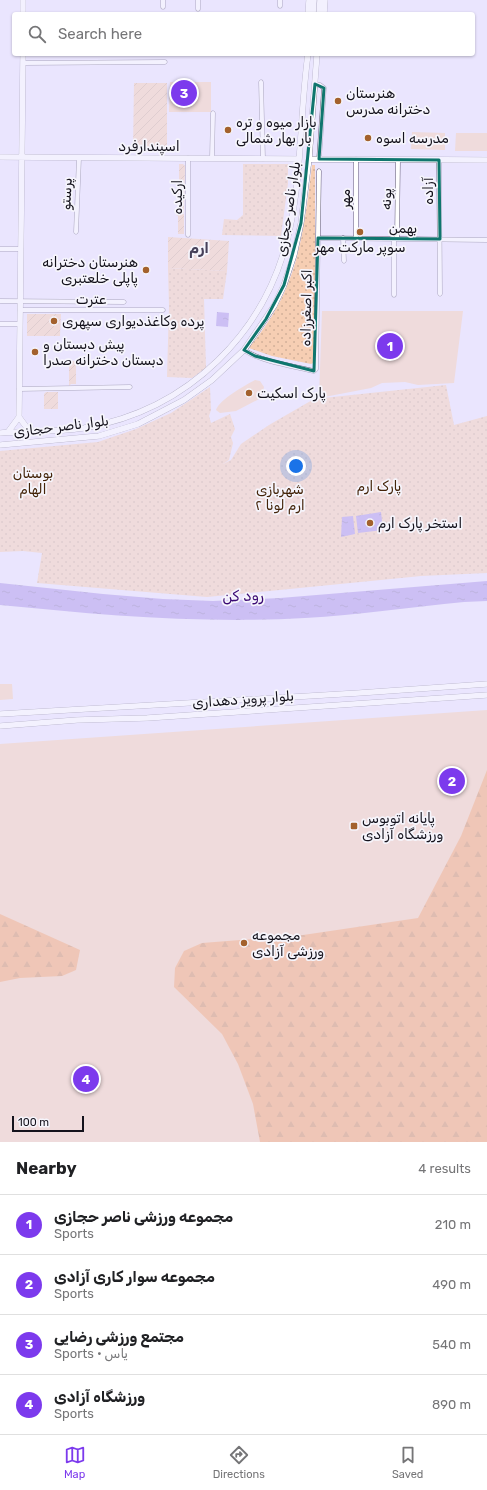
<!DOCTYPE html>
<html lang="en">
<head>
<meta charset="utf-8">
<style>
	:root { --surface:#fff; --page:#f6f6f6; --text:#202124; --muted:#757577; --line:#e0e0e0; --accent:#7c3aed }
	body { margin:0; font-family:Rubik,Vazirmatn,sans-serif; background:var(--page); color:var(--text) }
	.scale { position:absolute; left:12px; bottom:10px; width:72px; box-sizing:border-box; padding-left:4px; border:2px solid #14121c; border-top:0; font-size:11px; line-height:14px; white-space:nowrap; color:#14121c; -webkit-text-stroke:3px #f6f5fc; paint-order:stroke }
	.you { position:absolute; left:296px; top:466px; width:14px; height:14px; margin:-10px; border:3px solid #fff; border-radius:50%; background:#1a73e8; box-shadow:0 0 0 6px #1a73e833 }
	.badge { display:grid; place-items:center; width:26px; height:26px; border-radius:50%; background:var(--accent); color:#fff; font-size:13px; font-weight:700 }
	.pin { position:absolute; translate:-50% -50%; border:2px solid #fff; box-shadow:0 1px 4px #0006 }
	.list { margin:0; padding:0; list-style:none }
	h2 { display:flex; justify-content:space-between; align-items:center; height:52px; margin:0; padding:0 16px; font-size:17px }
	h2 small { font-size:13px; font-weight:400; color:var(--muted) }
	.list li { display:grid; grid-template-columns:26px 1fr auto; gap:12px; align-items:center; box-sizing:border-box; height:60px; padding:0 16px; border-top:1px solid var(--line) }
	.list b { display:block; font-size:15px; white-space:nowrap }
	.list p { margin:0; font-size:13px; white-space:nowrap; color:var(--muted) }
	.list em { font-size:13px; font-style:normal; color:var(--muted) }
	.icon { flex:none; width:22px; height:22px; fill:none; stroke:currentColor; stroke-width:2; stroke-linecap:round; stroke-linejoin:round }
	.map { position:relative; flex:none; width:487px; height:1142px; overflow:hidden }
	.search { position:absolute; background:var(--surface); box-shadow:0 1px 3px #0004; left:12px; right:12px; top:12px; height:44px; display:flex; align-items:center; gap:10px; box-sizing:border-box; padding:0 14px; border-radius:4px; color:var(--muted); font-size:15px }
	.sheet { height:292px; background:var(--surface) }
	nav { display:flex; justify-content:space-around; align-items:center; box-sizing:border-box; height:56px; border-top:1px solid var(--line); background:var(--surface); font-size:11px; color:var(--muted) }
	nav a { display:grid; justify-items:center; gap:2px }
	nav .on { color:var(--accent) }
	.map>svg:first-child { display:block }
</style>
</head>
<body>
<div class="map">
<svg width="487" height="1142" viewBox="0 0 487 1142">
	<defs>
		<pattern id="forest-firs" width="22" height="20" patternUnits="userSpaceOnUse"><rect width="22" height="20" fill="#f5a163"/><path d="M5 1l3.5 6h-7zM16 11l3.5 6h-7z" fill="#d18a55"/></pattern>
		<pattern id="park-dots" width="8" height="8" patternUnits="userSpaceOnUse"><rect width="8" height="8" fill="#f6ceb3"/><path d="M2 2h.1M6 6h.1" fill="none" stroke="#d2b099" stroke-width="1.8" stroke-linecap="round"/></pattern>
		<pattern id="garden-furrows" width="10" height="10" patternUnits="userSpaceOnUse"><rect width="10" height="10" fill="#f6ceb3"/><path d="M-1 1l2-2M0 10L10 0M9 11l2-2" fill="none" stroke="#d2b099"/></pattern>
		<pattern id="water-ripples" width="26" height="14" patternUnits="userSpaceOnUse"><rect width="26" height="14" fill="#a991e8"/><path d="M2 4q2-2 4 0t4 0M15 11q2-2 4 0t4 0" fill="none" stroke="#8875bb"/></pattern>
	</defs>
	<rect width="100%" height="100%" fill="#eae5fe"/>
	<path fill="#f6ceb3" d="M170,82H211V112H169Z
		M412,132L445,133V150L411,149Z
		M456,133H487V151H455Z
		M322,311H463L454,383L418,385L405,382L382,383L371,388L319,398Z
		M255,380L260,381L264,387L261,398L236,411L220,413L216,410C220,399 244,386 255,380Z
		M0,684H12L13,699L0,700Z
		M487,710V1142H0V744Z"/>
	<path fill="url(#forest-firs)" d="M487,770V1142H260L253,1104L238,1064L222,1034L174,987L175,968L184,951L202,943L303,935L418,918L461,836Z
		M0,914L80,950L76,970L62,976L20,978L0,982Z"/>
	<path fill="url(#park-dots)" d="M243,164H288V183L281,236L222,235L224,219L237,220L243,215Z
		M312,165H315V362L311,364L272,356L249,348C259,335 269,322 277,307C301,264 306,214 312,165Z
		M168,268L227,271L223,299H204L206,368L192,378L167,377L169,306Z
		M446,385L454,425L487,416V573L421,576L207,597L37,583L42,553L23,551L0,552V451L98,442L136,429L171,413L210,387L211,410L209,416L211,423L230,414L235,429L231,437L233,443L229,460L223,464L231,460L241,444L269,425L314,399Z"/>
	<path fill="url(#garden-furrows)" d="M134,83H167V148L133,150Z
		M179,164H183L185,166L184,213H180L184,214V234H178V216L176,215L178,212V188H179Z
		M168,237L229,241L227,271L168,268Z
		M27,314H61L60,336H27Z
		M71,361H76V384H71L69,386V363Z
		M46,392H58V409H44V394Z"/>
	<path fill="url(#water-ripples)" d="M217,312L229,313L228,327L216,326Z
		M381,512L383,530L358,533L356,516Z
		M353,516L355,534L341,537L342,517Z
		M487,581V601L464,602C411,607 358,615 305,618C203,624 101,615 0,605V583L103,594L163,599L213,601L280,598Z"/>
	<g fill="none" stroke-linecap="round" stroke-linejoin="round">
		<g stroke="#625b76" stroke-width="5">
			<path id="street" d="M163,0V7
				M280,6V0
				M198,9V0
				M23,63L165,62
				M261,82L263,159
				M315,84L320,85L324,88L319,159
				M212,158L213,113
				M439,160L440,294
				M76,232L79,158
				M188,235V158
				M318,238L487,240
				M343,238L344,261
				M356,238V159
				M394,239V295
				M397,239L398,160
				M0,249H21
				M0,301L124,302
				M20,310H163
				M0,324H20
				M244,350C262,362 293,366 314,371L316,369L319,171
				M19,389L130,387"/>
		</g>
		<g stroke="#625b76" stroke-width="6">
			<path id="secondary" d="M23,14V0
				M308,14L309,0
				M313,14L314,0
				M319,14L320,0
				M324,14L325,0
				M0,157L299,159
				M309,159L487,160
				M19,417L23,54
				M19,417L30,432
				M8,432L19,417
				M0,433C28,431 56,432 84,428C189,410 268,332 290,228C302,171 300,112 308,54
				M0,445L99,436L138,424L184,400L212,380L244,350L274,306L284,285L294,255L301,223L309,159L317,54
				M0,714L359,693L487,684
				M0,726L77,720L147,718L487,695"/>
		</g>
		<use href="#street" stroke="#fff" stroke-width="4"/>
		<use href="#secondary" stroke="#fff" stroke-width="5.5"/>
	</g>
	<path d="M0 0H487V1142H0ZM315,84L324,88L319,159L439,160L440,239L318,238L314,371L255,356L244,350L266,319L284,285L301,223Z" fill="#eae5fe" fill-opacity=".55" fill-rule="evenodd"/>
	<path fill="none" stroke="#0f766e" stroke-width="3" stroke-linejoin="round" d="M315,84L324,88L319,159L439,160L440,239L318,238L314,371L255,356L244,350L266,319L284,285L301,223Z"/>
	<g fill="#a3612d" stroke="#f6f5fc" stroke-width="1.5">
		<circle cx="338" cy="101" r="4"/>
		<circle cx="228" cy="130" r="4"/>
		<circle cx="368" cy="138" r="4"/>
		<circle cx="360" cy="232" r="4"/>
		<circle cx="146" cy="270" r="4"/>
		<circle cx="54" cy="321" r="4"/>
		<circle cx="35" cy="352" r="4"/>
		<circle cx="249" cy="393" r="4"/>
		<circle cx="370" cy="523" r="4"/>
		<rect x="350" y="822" width="8" height="8" rx="2"/>
		<circle cx="244" cy="943" r="4"/>
	</g>
	<g text-anchor="middle" stroke-width="3.5" stroke-linejoin="round" paint-order="stroke">
		<g font-size="14" fill="#14121c" stroke="#f6f5fc" text-anchor="start">
			<text x="346" y="98">هنرستان<tspan x="346" dy="16">دخترانه مدرس</tspan></text>
			<text x="236" y="127">بازار میوه و تره<tspan x="236" dy="16">بار بهار شمالی</tspan></text>
			<text x="376" y="143">مدرسه اسوه</text>
			<text x="360" y="252" text-anchor="middle">سوپر مارکت مهر</text>
			<text x="138" y="267" text-anchor="end">هنرستان دخترانه<tspan x="138" dy="16">پاپلی خلعتبری</tspan></text>
			<text x="62" y="326">پرده وکاغذدیواری سپهری</text>
			<text x="43" y="349">پیش دبستان و<tspan x="43" dy="16">دبستان دخترانه صدرا</tspan></text>
			<text x="257" y="398">پارک اسکیت</text>
			<text x="378" y="528">استخر پارک ارم</text>
			<text x="362" y="823">پایانه اتوبوس<tspan x="362" dy="16">ورزشگاه آزادی</tspan></text>
			<text x="252" y="940">مجموعه<tspan x="252" dy="16">ورزشی آزادی</tspan></text>
		</g>
		<g font-size="14" fill="#14121c" stroke="#f6f5fc">
			<text x="149" y="151">اسپندارفرد</text>
			<text transform="translate(428 191) rotate(-90)" y="5">آزاده</text>
			<text transform="translate(66 194) rotate(-87)" y="5">پرستو</text>
			<text transform="translate(177 197) rotate(-90)" y="5">ارکیده</text>
			<text transform="translate(345 199) rotate(-90)" y="5">مهر</text>
			<text transform="translate(386 199) rotate(-89)" y="5">پونه</text>
			<text transform="translate(288 209) rotate(-81)" y="5">بلوار ناصر حجازی</text>
			<text x="403" y="233">بهمن</text>
			<text x="91" y="304">عترت</text>
			<text transform="translate(306 308) rotate(-89)" y="5">اکبر اصغرزاده</text>
			<text transform="translate(61 426) rotate(-7)" y="5">بلوار ناصر حجازی</text>
			<text transform="translate(243 699) rotate(-4)" y="5">بلوار پرویز دهداری</text>
		</g>
		<g font-size="14" fill="#442409" stroke="#f6f5fc">
			<text x="33" y="478">بوستان<tspan x="33" dy="16">الهام</tspan></text>
			<text x="379" y="491">پارک ارم</text>
			<text x="280" y="494">شهربازی<tspan x="280" dy="16">ارم لونا ۲</tspan></text>
		</g>
		<g font-size="15" font-weight="bold" fill="#464059" stroke="#f6f5fc">
			<text x="199" y="253">ارم</text>
		</g>
		<g font-size="15" font-style="italic" fill="#3a0973" stroke="#f6f5fc">
			<text transform="translate(243 596) rotate(-2)" y="5">رود کن</text>
		</g>
	</g>
</svg>
<div class="scale">100 m</div>
<div class="you"></div>
<div class="pin badge" style="left:390px;top:346px">1</div>
<div class="pin badge" style="left:452px;top:781px">2</div>
<div class="pin badge" style="left:184px;top:93px">3</div>
<div class="pin badge" style="left:86px;top:1079px">4</div>
<div class="search"><svg class="icon" aria-label="search" viewBox="0 0 24 24"><circle cx="10" cy="10" r="6"/><path d="M15 15l6 6"/></svg>Search here</div>
</div>
<section class="sheet">
<h2>Nearby<small>4 results</small></h2>
<ul class="list">
<li><span class="badge">1</span><div><b>مجموعه ورزشی ناصر حجازی</b><p>Sports</p></div><em>210 m</em></li>
<li><span class="badge">2</span><div><b>مجموعه سوار کاری آزادی</b><p>Sports</p></div><em>490 m</em></li>
<li><span class="badge">3</span><div><b>مجتمع ورزشی رضایی</b><p>Sports · یاس</p></div><em>540 m</em></li>
<li><span class="badge">4</span><div><b>ورزشگاه آزادی</b><p>Sports</p></div><em>890 m</em></li>
</ul>
</section>
<nav>
<a class="on"><svg class="icon" aria-label="map" viewBox="0 0 24 24"><path d="M3 6l6-2 6 2 6-2v14l-6 2-6-2-6 2zM9 4v14M15 6v14"/></svg>Map</a>
<a><svg class="icon" aria-label="directions" viewBox="0 0 24 24"><path d="M12 3l9 9-9 9-9-9zM9 14v-3h6M13 9l2 2-2 2"/></svg>Directions</a>
<a><svg class="icon" aria-label="saved" viewBox="0 0 24 24"><path d="M7 4h10v16l-5-4-5 4z"/></svg>Saved</a>
</nav>
</body>
</html>
